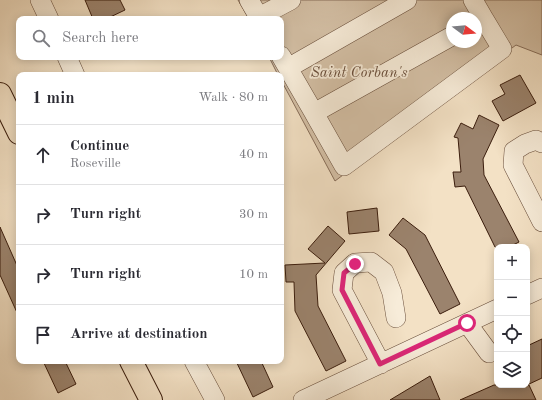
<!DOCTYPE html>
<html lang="en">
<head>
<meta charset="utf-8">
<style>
	:root { --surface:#fff; --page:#f2f2f3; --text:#2b2b33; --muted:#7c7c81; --line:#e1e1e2 }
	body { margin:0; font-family:"Old Standard TT",serif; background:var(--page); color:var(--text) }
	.controls { position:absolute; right:12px; bottom:12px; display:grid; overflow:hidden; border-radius:8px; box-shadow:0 2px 10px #0003 }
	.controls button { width:36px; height:36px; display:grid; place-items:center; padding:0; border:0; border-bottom:1px solid var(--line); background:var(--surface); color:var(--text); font:20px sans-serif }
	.compass { position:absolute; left:446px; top:12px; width:36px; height:36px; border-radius:50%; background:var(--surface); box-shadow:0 2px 10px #0003; rotate:106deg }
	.stop { position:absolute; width:12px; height:12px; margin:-9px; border:3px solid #db2777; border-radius:50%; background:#fff }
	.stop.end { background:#db2777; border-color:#fff; box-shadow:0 1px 4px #0008 }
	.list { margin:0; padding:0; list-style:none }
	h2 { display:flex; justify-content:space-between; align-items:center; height:52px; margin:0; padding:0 16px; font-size:17px }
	h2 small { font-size:13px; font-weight:400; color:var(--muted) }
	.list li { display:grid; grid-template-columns:26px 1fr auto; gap:12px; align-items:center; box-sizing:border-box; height:60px; padding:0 16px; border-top:1px solid var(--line) }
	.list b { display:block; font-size:15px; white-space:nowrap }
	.list p { margin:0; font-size:13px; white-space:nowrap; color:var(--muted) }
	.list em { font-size:13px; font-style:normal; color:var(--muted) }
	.icon { flex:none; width:22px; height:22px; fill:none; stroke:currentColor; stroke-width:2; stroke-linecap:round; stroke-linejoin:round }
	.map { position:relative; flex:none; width:542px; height:400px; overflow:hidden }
	.search { position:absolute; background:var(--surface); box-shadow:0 2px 10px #0003; left:16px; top:16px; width:268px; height:44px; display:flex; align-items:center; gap:10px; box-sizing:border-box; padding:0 14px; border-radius:8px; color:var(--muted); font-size:15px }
	.panel { position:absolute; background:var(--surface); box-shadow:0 2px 10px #0003; left:16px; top:72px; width:268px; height:292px; border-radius:8px }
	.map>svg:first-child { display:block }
</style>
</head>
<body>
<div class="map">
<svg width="542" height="400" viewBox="0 0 542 400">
	<rect width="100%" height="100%" fill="#f3e1c5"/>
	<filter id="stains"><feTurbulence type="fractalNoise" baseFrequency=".005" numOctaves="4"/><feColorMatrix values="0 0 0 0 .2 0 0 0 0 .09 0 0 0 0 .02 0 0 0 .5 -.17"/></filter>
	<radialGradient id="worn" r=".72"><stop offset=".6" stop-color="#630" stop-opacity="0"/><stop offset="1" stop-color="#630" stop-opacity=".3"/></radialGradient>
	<path fill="#d4c0a6" stroke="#886e5a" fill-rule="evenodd" d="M238,0H542V55L516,45L335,181L281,80V75H278L269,57H281V19H249ZM452,18H476V42H452Z"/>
	<path fill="#9b836d" stroke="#3b1d0d" d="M85,0H120L125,10L106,19H93Z
		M520,75L536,103L503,121L492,101L505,94L500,85Z
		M479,115L499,125L483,159L484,175L519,242L509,247H495L465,186L455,187L453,172H461L458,138L454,137L461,123L473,129Z
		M377,208L379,231L349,234L347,212Z
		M403,218L425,235L460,304L440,314L406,249L389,235Z
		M328,226L345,241L316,275L318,306L346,361L326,371L295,311L294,282H286L285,265L325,263L308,249Z
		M0,227L19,270V317L0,275Z
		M542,339V378L527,385V346Z
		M43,361H65L76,384L58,393Z
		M236,361H261L273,387L253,397Z
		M430,376L440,400H390Z
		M494,385H529L536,400H460Z"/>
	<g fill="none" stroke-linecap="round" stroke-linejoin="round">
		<g stroke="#694e3b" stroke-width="20">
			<path id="minor" d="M40,0L49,19
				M249,0L260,19
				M473,0L484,19L476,23
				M259,17L291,0
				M281,56L314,113L452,36
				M67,57L75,75
				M288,68L407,0
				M314,113L344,166L502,49L484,19
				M542,143L536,140L525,144L514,151L513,165L542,222
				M527,295L542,288
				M467,323L489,353
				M194,361L215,400
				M381,364L342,290L344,273L355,263L371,262L384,272L392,293L396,318
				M303,400L497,309"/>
		</g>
		<g stroke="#3b1d0d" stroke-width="24">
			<path id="major" d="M0,94L19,133
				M131,361L151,400"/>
		</g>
		<use href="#minor" stroke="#f7ecd9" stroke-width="19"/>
		<use href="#major" stroke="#f3e1c5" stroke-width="22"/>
	</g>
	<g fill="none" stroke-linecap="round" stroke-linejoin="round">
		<path stroke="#db2777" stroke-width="5" d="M355,264L344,273L342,290L380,364L467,323"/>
	</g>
	<g text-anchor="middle" stroke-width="3.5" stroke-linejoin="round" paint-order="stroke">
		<g font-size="15" font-style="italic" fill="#694e3b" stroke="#f7ecd9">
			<text x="359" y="77">Saint Corban's</text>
		</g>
	</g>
	<rect width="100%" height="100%" filter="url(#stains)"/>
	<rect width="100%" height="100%" fill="url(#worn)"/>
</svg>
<div class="controls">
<button>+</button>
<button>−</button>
<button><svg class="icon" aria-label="locate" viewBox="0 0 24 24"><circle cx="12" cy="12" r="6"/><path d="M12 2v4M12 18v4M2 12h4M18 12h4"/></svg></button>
<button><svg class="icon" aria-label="layers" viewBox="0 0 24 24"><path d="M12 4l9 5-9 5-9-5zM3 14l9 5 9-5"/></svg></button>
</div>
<svg class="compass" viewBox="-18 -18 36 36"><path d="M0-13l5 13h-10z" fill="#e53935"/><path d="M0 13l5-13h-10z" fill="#7c7c81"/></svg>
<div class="stop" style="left:467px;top:323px"></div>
<div class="stop end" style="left:355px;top:264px"></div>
<div class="search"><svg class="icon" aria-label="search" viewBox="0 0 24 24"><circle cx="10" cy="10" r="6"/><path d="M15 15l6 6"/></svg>Search here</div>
<section class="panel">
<h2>1 min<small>Walk · 80 m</small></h2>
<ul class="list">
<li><svg class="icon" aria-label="ahead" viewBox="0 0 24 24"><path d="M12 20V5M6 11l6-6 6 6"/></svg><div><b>Continue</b><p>Roseville</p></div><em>40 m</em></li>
<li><svg class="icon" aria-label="right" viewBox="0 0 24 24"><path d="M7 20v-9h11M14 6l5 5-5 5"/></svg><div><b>Turn right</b></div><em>30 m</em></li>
<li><svg class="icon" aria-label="right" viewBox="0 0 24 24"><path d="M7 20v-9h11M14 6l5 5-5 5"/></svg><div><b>Turn right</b></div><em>10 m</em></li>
<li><svg class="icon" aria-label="arrive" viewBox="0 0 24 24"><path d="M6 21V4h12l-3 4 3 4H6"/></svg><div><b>Arrive at destination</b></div></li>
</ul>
</section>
</div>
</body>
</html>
